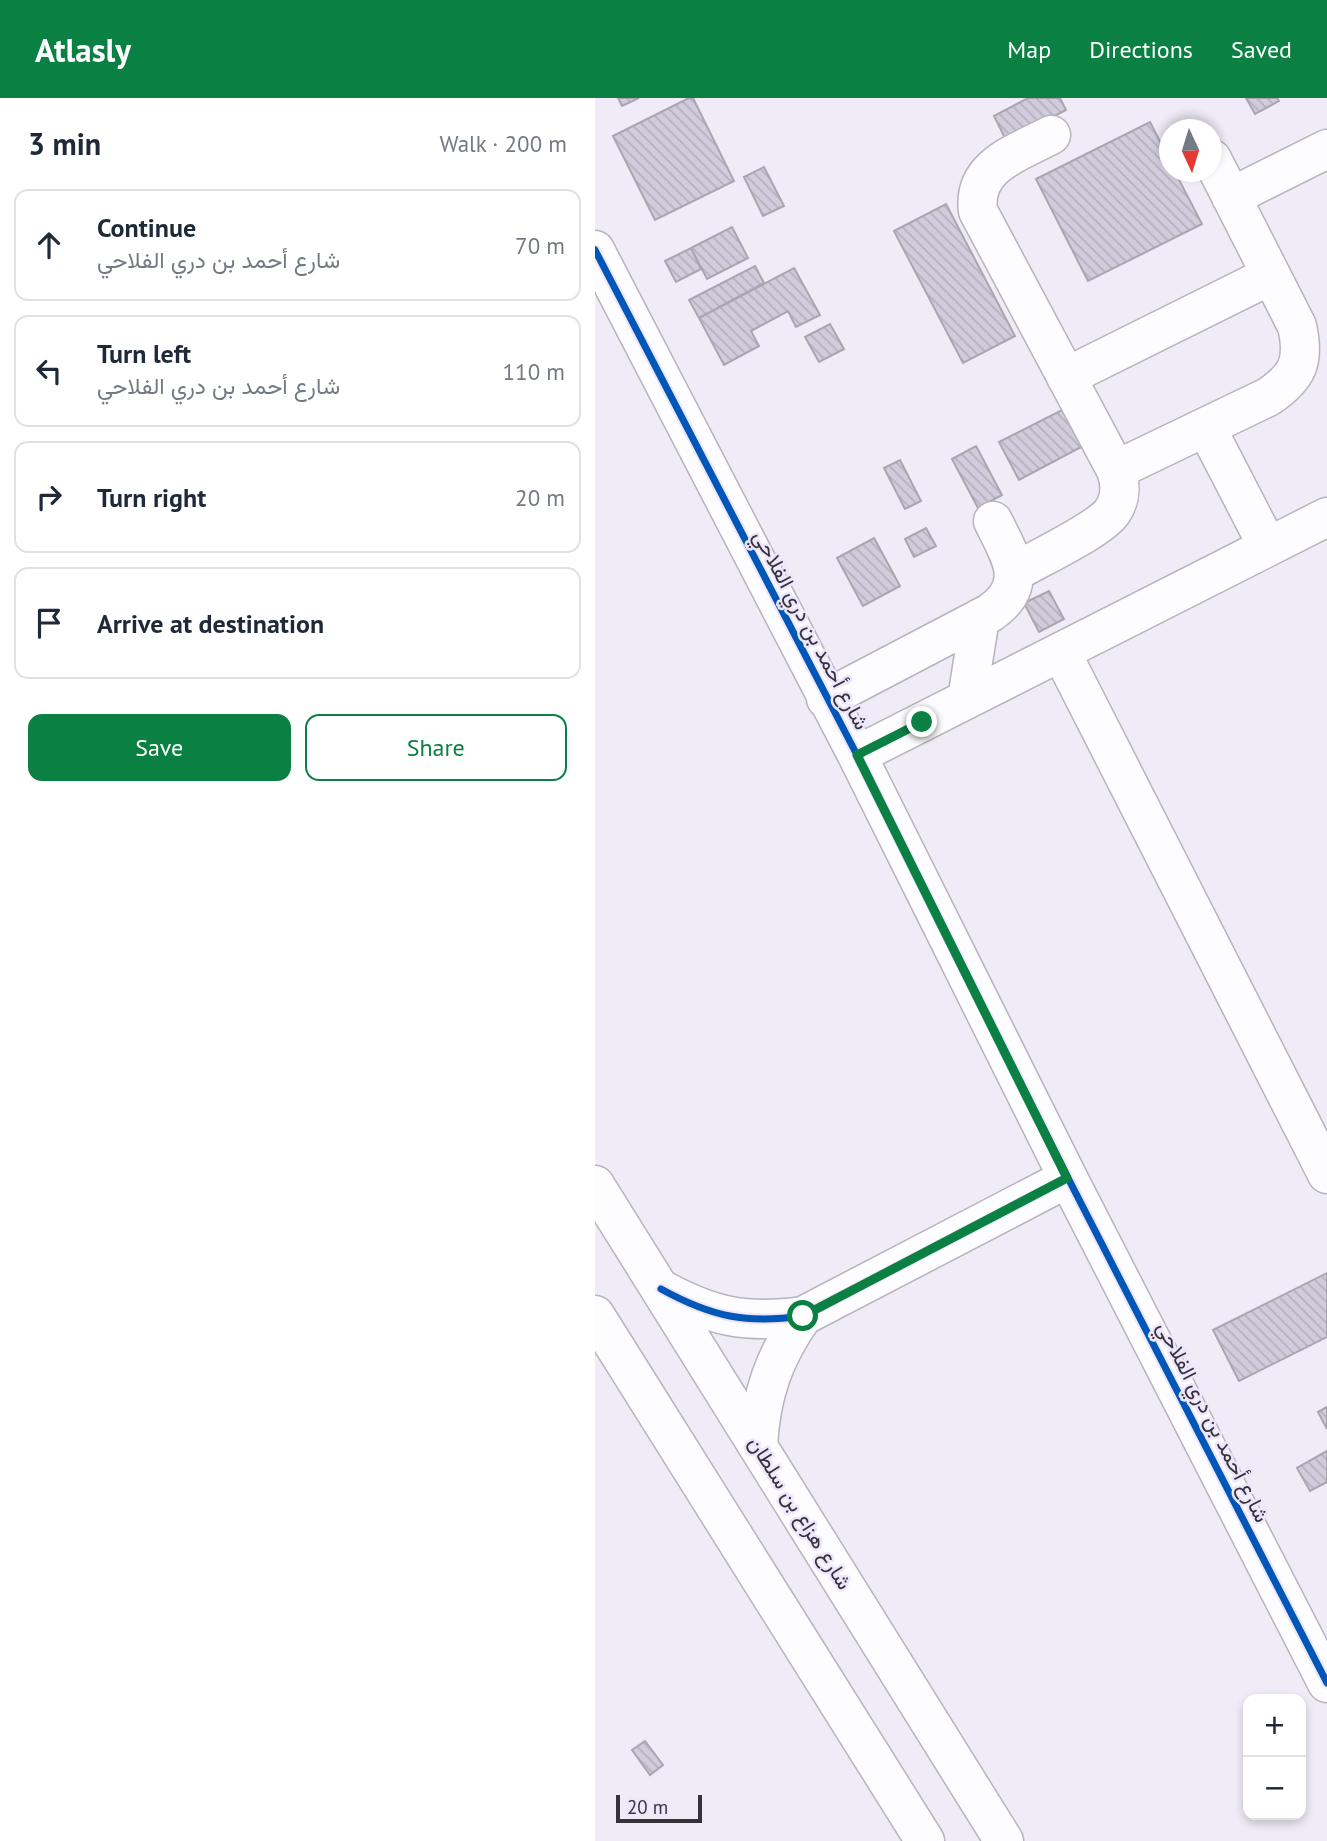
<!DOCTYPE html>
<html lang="en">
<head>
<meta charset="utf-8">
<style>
	:root { --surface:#fff; --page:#f2f2f3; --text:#1f2937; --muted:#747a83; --line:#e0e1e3; --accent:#0b8043 }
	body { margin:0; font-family:"PT Sans",Vazirmatn,sans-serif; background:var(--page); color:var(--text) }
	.controls { position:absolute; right:21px; bottom:21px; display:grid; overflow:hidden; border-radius:14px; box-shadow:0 4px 10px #0003 }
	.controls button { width:63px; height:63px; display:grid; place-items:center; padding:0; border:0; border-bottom:2px solid var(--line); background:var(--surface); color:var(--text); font:35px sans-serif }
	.compass { position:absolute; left:564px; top:21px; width:63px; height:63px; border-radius:50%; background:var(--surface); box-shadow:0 4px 10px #0003; rotate:176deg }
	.scale { position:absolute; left:21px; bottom:18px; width:86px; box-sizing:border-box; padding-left:7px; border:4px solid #35323a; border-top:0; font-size:19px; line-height:24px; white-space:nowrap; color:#35323a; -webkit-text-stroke:5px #ede6fc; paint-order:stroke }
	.stop { position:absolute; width:21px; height:21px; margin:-16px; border:5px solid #0b8043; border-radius:50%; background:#fff }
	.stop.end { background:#0b8043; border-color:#fff; box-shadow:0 2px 7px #0008 }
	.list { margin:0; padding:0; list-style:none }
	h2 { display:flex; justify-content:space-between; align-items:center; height:91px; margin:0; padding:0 28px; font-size:30px }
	h2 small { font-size:23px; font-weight:400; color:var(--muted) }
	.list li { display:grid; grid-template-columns:46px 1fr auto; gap:21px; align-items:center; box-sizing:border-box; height:112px; margin:0 14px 14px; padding:0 14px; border:2px solid var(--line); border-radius:14px }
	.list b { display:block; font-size:26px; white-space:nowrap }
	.list p { margin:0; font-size:23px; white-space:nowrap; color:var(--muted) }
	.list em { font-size:23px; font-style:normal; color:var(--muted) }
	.actions { display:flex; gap:14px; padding:21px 28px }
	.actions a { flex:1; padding:16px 0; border:2px solid var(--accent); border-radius:14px; text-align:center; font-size:24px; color:var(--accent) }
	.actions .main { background:var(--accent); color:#fff }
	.icon { flex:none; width:38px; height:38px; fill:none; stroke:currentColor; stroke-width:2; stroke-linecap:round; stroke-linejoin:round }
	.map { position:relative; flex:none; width:732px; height:1743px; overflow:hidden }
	header { display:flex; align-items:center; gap:42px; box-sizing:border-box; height:98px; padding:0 35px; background:var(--accent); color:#fff }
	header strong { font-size:33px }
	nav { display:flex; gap:38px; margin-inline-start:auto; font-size:24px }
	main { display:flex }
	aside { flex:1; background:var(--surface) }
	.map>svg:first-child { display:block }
</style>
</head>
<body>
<header>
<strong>Atlasly</strong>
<nav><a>Map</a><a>Directions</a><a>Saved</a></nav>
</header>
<main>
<aside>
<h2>3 min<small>Walk · 200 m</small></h2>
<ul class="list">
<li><svg class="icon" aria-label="ahead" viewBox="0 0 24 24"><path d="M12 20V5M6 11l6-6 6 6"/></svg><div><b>Continue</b><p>شارع أحمد بن دري الفلاحي</p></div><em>70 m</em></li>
<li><svg class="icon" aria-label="left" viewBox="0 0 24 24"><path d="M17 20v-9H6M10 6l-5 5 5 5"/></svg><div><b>Turn left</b><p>شارع أحمد بن دري الفلاحي</p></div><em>110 m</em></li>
<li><svg class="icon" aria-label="right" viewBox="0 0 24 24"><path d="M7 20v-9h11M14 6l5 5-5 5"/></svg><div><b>Turn right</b></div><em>20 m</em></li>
<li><svg class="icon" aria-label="arrive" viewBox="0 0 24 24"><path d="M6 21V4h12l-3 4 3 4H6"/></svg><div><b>Arrive at destination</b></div></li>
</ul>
<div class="actions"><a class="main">Save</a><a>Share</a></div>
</aside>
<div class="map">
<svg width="732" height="1743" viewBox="0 0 732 1743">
	<defs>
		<pattern id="building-back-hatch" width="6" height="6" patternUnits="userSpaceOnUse" patternTransform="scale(1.75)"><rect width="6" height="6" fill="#d1ccdc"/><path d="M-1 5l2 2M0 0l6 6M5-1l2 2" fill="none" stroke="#b4b0be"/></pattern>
	</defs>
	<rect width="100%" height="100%" fill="#efebf7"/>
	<path fill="url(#building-back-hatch)" stroke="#a9a6af" stroke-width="2" d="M23,0H44L27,8Z
		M94,0H98L139,83L60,122L18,38Z
		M433,0H465L471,12L411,42L399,18Z
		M651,0H682L684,3L660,16Z
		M555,24L575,63V74H580L607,126L493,183L441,81Z
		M169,69L189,108L168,118L149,79Z
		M351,106L420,238L368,265L299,133Z
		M137,129L153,160L112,181L96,150Z
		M96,150L106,171L81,184L70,163Z
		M160,168L169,185L104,220L94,202Z
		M199,170L225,217L201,229L193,213L156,233L164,248L129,267L104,220Z
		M235,226L249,251L224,264L210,239Z
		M469,311L488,348L424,382L404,344Z
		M381,348L407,397L383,410L357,361Z
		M305,362L326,403L310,411L289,370Z
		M331,430L341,448L319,459L310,441Z
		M279,440L305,488L268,508L242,460Z
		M454,493L469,521L444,534L429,505Z
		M732,1175V1239L644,1283L618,1232Z
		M732,1309V1331L723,1314Z
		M732,1353V1384L715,1393L702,1370Z
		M50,1643L68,1667L55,1677L37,1652Z"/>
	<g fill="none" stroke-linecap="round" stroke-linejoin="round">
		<g stroke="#b7b4bd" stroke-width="41">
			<path id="minor" d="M636,99L732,51
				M0,152L262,657L473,1080L732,1585
				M471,279L676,177
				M611,329L673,449
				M521,372L673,299C703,279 710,263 702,228L617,61
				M420,474C443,460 503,433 517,414C526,401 526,386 521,372L383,113C377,68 422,55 456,37
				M466,554L732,1076
				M231,601L395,515C436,487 415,458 398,423
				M372,601L385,520
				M262,657L732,419
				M66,1191C117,1219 151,1226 208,1218L473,1080
				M163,1347C166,1296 179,1259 208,1218"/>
		</g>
		<g stroke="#b7b4bd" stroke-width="41">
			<path id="major" d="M0,1087L409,1743
				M0,1217L330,1743"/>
		</g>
		<use href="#minor" stroke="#fdfcfe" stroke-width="38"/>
		<use href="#major" stroke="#fdfcfe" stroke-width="38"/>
		<g stroke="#ede6fc" stroke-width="11">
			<path id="cycleway" d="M0,152L262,657L473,1080L732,1585
				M66,1191C117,1219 151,1226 208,1218L473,1080"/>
		</g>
		<use href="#cycleway" stroke="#0057b8" stroke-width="7"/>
	</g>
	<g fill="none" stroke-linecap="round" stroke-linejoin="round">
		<path stroke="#0b8043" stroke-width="9" d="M208,1218L472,1080L262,657L327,624"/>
	</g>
	<g text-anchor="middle" stroke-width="5" stroke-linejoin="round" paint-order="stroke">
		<g font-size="21" fill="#35323a" stroke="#ede6fc">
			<text transform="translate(216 532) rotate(62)" y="7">شارع أحمد بن دري الفلاحي</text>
			<text transform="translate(618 1324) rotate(63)" y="7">شارع أحمد بن دري الفلاحي</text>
			<text transform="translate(205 1415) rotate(58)" y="7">شارع هزاع بن سلطان</text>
		</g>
	</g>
</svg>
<div class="controls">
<button>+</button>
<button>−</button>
</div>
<svg class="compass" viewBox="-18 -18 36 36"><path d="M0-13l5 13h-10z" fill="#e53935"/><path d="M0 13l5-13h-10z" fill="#747a83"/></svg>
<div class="scale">20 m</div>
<div class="stop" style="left:208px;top:1218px"></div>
<div class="stop end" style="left:327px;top:624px"></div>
</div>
</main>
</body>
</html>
